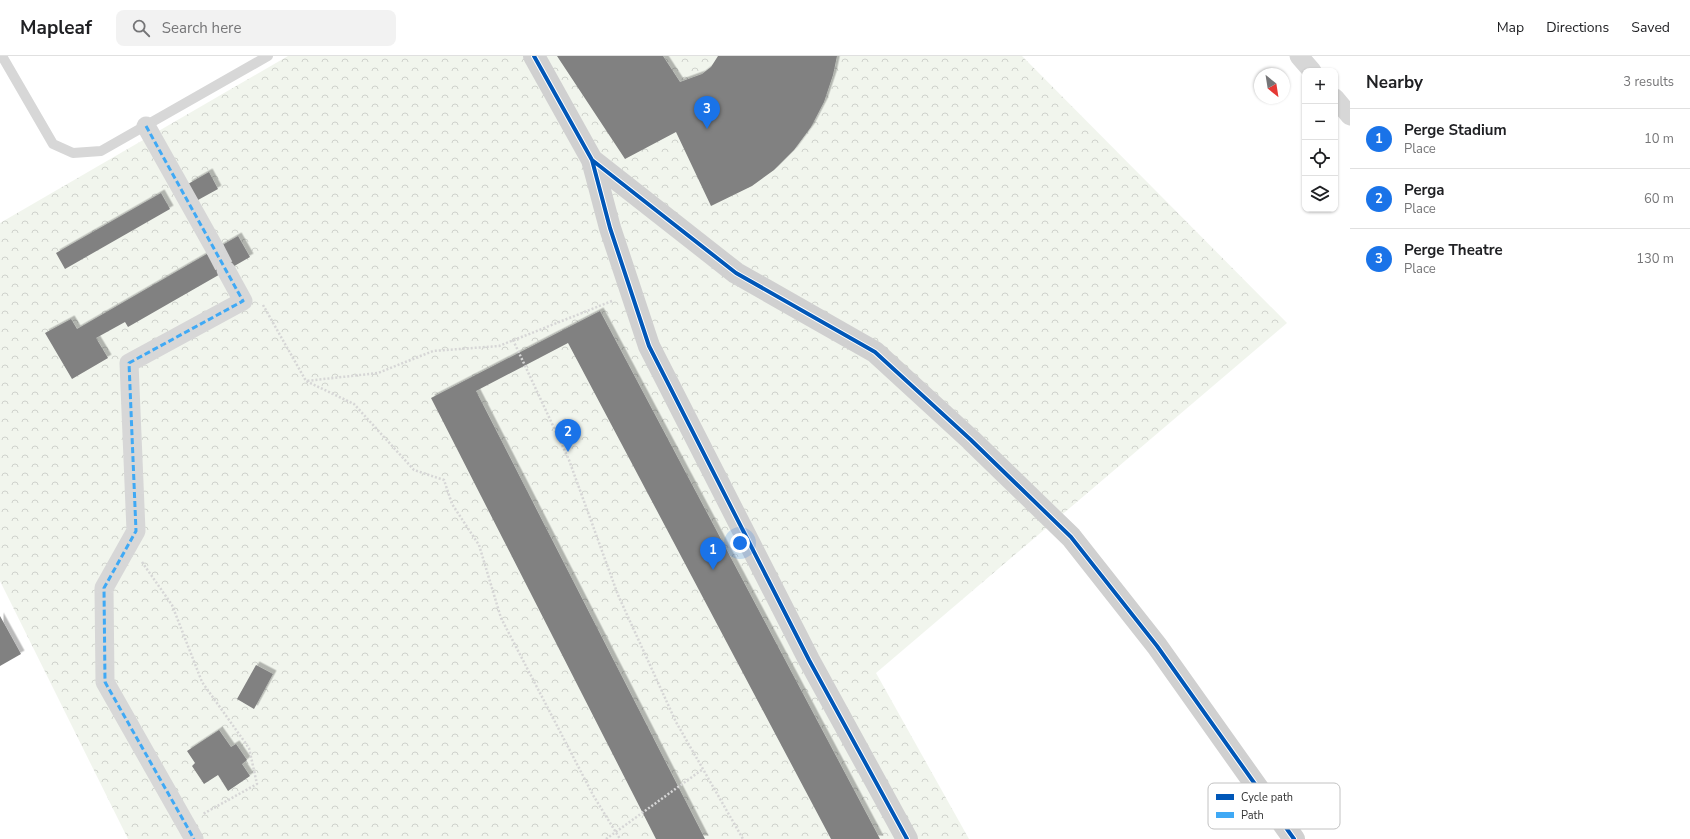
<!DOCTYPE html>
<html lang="en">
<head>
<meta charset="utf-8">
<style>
	:root { --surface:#fff; --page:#f2f2f2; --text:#202124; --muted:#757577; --line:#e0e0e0; --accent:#1a73e8 }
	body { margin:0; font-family:"Nunito Sans",sans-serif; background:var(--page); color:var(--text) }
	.controls { position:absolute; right:12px; top:12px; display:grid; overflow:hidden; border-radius:8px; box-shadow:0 1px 3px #0004 }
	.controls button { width:36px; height:36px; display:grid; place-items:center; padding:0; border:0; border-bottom:1px solid var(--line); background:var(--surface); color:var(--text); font:20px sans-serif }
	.compass { position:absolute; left:1254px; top:12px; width:36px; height:36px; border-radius:50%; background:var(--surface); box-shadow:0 1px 3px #0004; rotate:150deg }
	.you { position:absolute; left:740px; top:487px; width:14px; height:14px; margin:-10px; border:3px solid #fff; border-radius:50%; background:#1a73e8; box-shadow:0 0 0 6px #1a73e833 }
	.badge { display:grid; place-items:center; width:26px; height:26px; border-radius:50%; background:var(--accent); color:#fff; font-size:13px; font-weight:700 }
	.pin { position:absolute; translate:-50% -33px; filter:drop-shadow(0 1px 2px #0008) }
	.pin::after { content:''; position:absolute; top:21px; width:14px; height:12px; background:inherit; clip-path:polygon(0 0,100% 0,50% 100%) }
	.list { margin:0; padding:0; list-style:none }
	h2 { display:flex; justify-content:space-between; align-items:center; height:52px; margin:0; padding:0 16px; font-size:17px }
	h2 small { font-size:13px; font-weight:400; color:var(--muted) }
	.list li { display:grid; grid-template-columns:26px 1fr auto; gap:12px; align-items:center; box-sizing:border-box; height:60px; padding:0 16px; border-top:1px solid var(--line) }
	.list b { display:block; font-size:15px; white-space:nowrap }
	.list p { margin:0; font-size:13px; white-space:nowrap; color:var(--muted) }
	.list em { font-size:13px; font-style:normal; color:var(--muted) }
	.icon { flex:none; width:22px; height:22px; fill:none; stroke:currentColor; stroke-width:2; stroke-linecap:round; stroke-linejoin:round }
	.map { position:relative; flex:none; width:1350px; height:783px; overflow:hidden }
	header { display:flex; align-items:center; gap:24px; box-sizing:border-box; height:56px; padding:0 20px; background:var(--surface); border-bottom:1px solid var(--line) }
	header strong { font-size:19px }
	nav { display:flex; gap:22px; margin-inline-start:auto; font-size:14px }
	.search { width:280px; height:36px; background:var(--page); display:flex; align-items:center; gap:10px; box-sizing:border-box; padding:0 14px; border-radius:8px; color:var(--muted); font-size:15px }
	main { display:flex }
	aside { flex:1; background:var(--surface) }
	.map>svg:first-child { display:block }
</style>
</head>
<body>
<header>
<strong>Mapleaf</strong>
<div class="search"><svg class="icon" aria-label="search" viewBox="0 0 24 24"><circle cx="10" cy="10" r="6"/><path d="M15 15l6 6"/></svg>Search here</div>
<nav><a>Map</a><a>Directions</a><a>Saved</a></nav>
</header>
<main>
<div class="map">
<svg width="1350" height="783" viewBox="0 0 1350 783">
	<defs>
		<pattern id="park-crowns" width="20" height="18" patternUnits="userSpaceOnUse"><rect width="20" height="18" fill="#f1f5ed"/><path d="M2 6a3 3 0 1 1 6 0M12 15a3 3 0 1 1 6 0" fill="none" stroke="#cfd2cc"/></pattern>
		<filter id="shadow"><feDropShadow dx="3.5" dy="-3.5" stdDeviation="0" flood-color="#0004"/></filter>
	</defs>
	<rect width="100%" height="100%" fill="#fff"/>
	<path fill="url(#park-crowns)" d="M288,0H1022L1287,267L876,617L969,783H128L0,525V167Z"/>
	<path fill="#818181" filter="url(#shadow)" d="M557,0H663L680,26L702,18L711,11L718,0H837L833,19L824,46L811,71L794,94L774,114L752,130L711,150L676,76L625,103Z
		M209,116L218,133L198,144L188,128Z
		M161,137L170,153L65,213L56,197Z
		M238,180L250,201L128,271L125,266L96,282L108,302L72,323L45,277L71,263L77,273Z
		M600,255L880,783H831L568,287L476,335L705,783H656L431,342Z
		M0,560L21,598L0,610Z
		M256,609L273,618L254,653L237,643Z
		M219,674L231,691L236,688L247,704L242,708L250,720L228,735L218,719L204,728L192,710L195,707L187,695Z"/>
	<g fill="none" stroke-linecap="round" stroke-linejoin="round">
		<path stroke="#d6d6d6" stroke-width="19" stroke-dasharray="19 10" stroke-linecap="butt" d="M215,193L226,214"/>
		<path stroke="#d6d6d6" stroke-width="2.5" stroke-dasharray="2 2" stroke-linecap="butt" d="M612,245L499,290L433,295L378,317L306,325L354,348L414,414L444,424L452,448L479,489L501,562L593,739L620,783
			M263,249L306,325
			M513,284L569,404L618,539L676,666L743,783
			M142,506L172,549L202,626L249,692L257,728L203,758
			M606,783L703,713"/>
		<path stroke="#d7d7d7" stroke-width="10" d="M2,0L53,88L73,97L101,95L268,0"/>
		<path stroke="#d7d7d7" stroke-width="19" d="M1299,0L1312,15
			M1335,42L1350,60
			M146,70L215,193
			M194,783L105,626L104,532L136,475L129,307L243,245L226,214"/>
		<path stroke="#d0d0d0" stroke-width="22" d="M534,0L592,104L610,172L649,290L809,604L907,783
			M592,104L736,217L875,296L971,384L1071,481L1157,590L1294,783"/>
		<path stroke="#3fa9f5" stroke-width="3" stroke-dasharray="6 3" stroke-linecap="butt" d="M146,70L243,245L129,307L136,475L104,532L105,626L194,783"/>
		<g stroke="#fff" stroke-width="6">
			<path id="cycleway" d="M534,0L592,104L610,172L649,290L809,604L907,783
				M592,104L736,217L875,296L971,384L1071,481L1157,590L1294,783"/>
		</g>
		<use href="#cycleway" stroke="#0057b8" stroke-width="4"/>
	</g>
	<rect x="1208" y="727" width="132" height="46" rx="6" fill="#fff" stroke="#c2c2c2" stroke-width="1"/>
	<rect x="1216" y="738" width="18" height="6" fill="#0057b8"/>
	<rect x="1216" y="756" width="18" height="6" fill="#3fa9f5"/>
	<g font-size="11" fill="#333">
		<text x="1241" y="745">Cycle path</text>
		<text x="1241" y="763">Path</text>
	</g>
</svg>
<div class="controls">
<button>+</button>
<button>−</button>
<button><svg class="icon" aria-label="locate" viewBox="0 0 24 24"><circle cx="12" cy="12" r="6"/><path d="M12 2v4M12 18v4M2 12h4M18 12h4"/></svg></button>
<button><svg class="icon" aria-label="layers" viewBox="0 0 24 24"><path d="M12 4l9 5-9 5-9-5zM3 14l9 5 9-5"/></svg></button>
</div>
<svg class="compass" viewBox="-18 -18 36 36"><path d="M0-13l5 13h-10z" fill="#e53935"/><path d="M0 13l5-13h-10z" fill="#757577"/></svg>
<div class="you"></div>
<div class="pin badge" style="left:713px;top:514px">1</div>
<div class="pin badge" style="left:568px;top:396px">2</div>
<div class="pin badge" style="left:707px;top:73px">3</div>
</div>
<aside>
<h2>Nearby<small>3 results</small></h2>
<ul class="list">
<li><span class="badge">1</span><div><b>Perge Stadium</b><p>Place</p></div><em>10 m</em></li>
<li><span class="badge">2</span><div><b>Perga</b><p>Place</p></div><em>60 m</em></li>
<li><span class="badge">3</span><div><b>Perge Theatre</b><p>Place</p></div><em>130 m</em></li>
</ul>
</aside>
</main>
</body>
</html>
